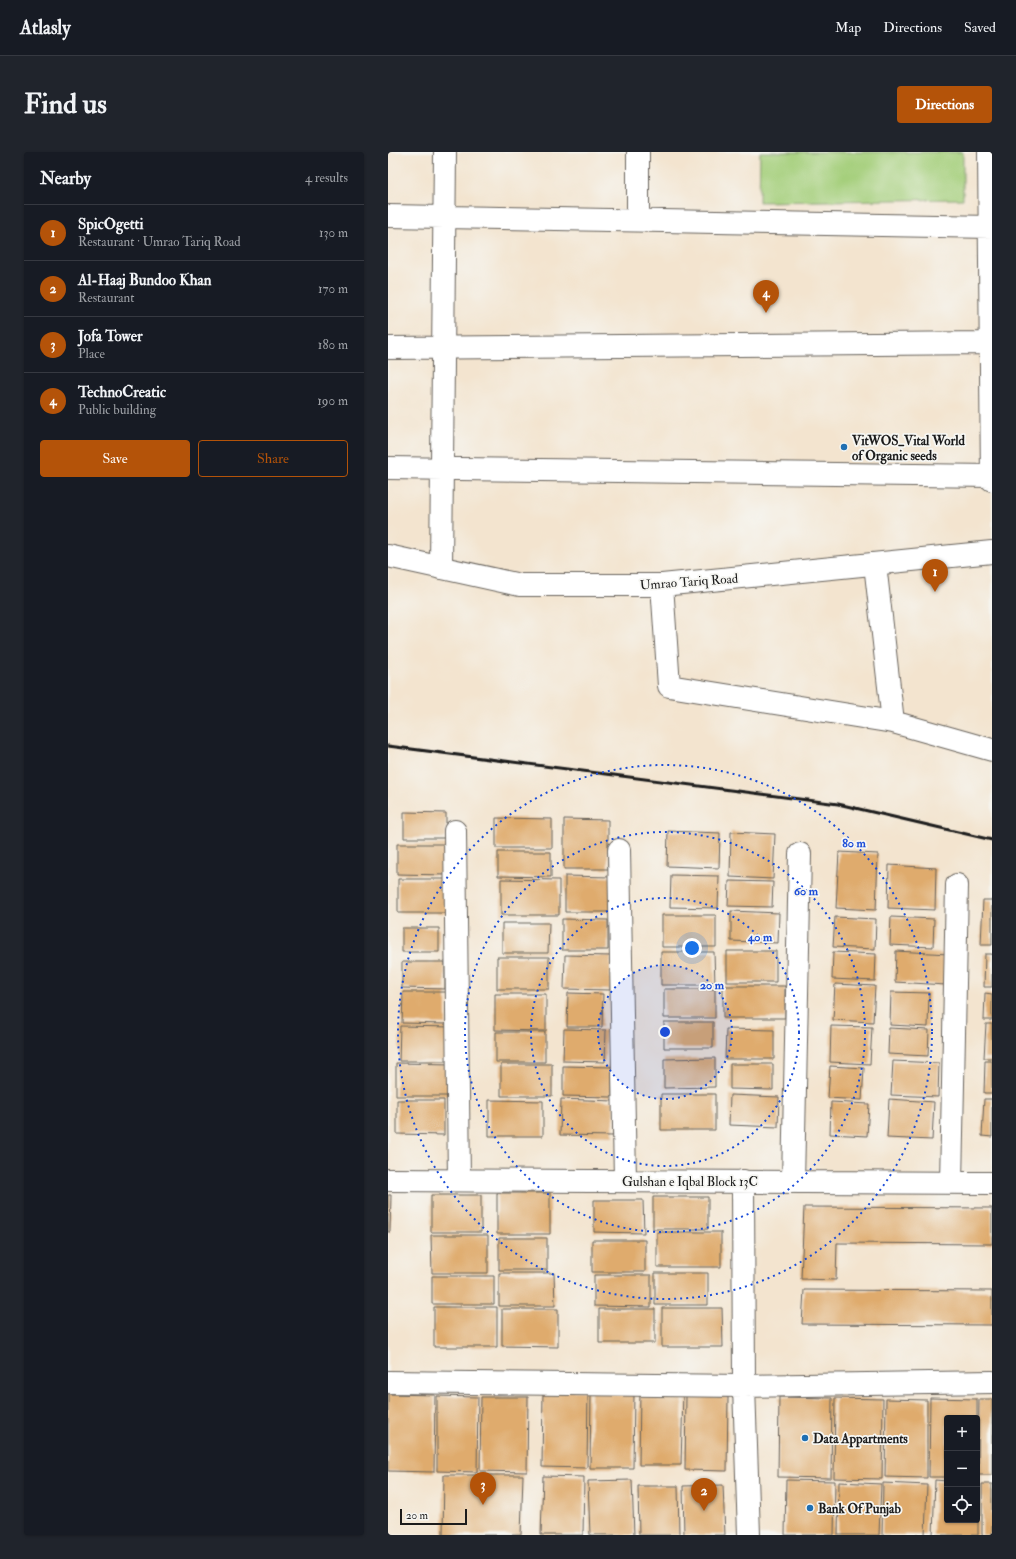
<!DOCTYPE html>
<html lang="en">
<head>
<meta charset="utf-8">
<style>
	:root { --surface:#171b24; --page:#20242c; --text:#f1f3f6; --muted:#9ea1a6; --line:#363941; --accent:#b45309 }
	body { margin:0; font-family:"IM FELL Double Pica",serif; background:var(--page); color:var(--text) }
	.controls { position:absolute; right:12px; bottom:12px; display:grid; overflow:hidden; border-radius:4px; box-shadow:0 1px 3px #0004 }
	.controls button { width:36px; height:36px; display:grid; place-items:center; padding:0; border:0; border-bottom:1px solid var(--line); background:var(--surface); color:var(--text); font:20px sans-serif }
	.scale { position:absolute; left:12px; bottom:10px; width:67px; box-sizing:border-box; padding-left:4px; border:2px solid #1c1c1c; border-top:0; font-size:11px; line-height:14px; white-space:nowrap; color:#1c1c1c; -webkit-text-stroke:3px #f6f6f2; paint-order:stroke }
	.you { position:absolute; left:304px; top:796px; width:14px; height:14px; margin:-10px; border:3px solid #fff; border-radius:50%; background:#1a73e8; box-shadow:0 0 0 6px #1a73e833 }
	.badge { display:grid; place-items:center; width:26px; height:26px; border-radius:50%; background:var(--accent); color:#fff; font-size:13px; font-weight:700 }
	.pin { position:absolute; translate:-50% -33px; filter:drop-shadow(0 1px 2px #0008) }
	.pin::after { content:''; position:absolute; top:21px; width:14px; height:12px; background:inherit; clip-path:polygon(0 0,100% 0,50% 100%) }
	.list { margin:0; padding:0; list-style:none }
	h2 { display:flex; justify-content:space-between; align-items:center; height:52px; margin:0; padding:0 16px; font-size:17px }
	h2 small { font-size:13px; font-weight:400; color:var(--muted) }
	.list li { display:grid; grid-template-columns:26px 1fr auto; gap:12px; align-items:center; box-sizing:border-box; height:56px; padding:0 16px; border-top:1px solid var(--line) }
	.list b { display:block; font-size:15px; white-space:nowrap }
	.list p { margin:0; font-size:13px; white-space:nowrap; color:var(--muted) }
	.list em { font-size:13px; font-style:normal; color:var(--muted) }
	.actions { display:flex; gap:8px; padding:12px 16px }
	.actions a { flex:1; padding:9px 0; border:1px solid var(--accent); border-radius:4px; text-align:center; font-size:14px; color:var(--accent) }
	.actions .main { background:var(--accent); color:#fff }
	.icon { flex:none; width:22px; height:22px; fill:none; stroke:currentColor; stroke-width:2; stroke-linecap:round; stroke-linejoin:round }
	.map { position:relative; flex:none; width:604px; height:1383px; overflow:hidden; border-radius:4px }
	header { display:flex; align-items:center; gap:24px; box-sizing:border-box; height:56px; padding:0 20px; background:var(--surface); border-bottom:1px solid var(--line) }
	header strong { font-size:19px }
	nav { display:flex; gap:22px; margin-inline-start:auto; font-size:14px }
	.intro { display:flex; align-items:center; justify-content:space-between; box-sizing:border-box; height:96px; padding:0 24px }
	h1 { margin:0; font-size:28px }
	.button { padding:10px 18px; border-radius:4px; background:var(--accent); color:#fff; font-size:14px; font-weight:700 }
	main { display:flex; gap:24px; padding:0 24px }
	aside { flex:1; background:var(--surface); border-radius:4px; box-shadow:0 1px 3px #0004 }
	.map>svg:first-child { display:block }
</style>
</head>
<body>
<header>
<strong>Atlasly</strong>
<nav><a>Map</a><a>Directions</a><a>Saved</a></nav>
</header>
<div class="intro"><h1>Find us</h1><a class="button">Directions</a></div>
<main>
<aside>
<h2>Nearby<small>4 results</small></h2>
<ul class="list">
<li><span class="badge">1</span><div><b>SpicOgetti</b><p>Restaurant · Umrao Tariq Road</p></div><em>130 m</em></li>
<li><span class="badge">2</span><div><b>Al-Haaj Bundoo Khan</b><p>Restaurant</p></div><em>170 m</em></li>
<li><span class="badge">3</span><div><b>Jofa Tower</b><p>Place</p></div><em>180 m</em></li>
<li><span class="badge">4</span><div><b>TechnoCreatic</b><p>Public building</p></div><em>190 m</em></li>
</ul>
<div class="actions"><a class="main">Save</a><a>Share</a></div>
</aside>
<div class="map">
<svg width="604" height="1383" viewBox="0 0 604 1383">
	<rect width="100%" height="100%" fill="#f6f6f2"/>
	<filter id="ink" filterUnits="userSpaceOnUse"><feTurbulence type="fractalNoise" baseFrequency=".025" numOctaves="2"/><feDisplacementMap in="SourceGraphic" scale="8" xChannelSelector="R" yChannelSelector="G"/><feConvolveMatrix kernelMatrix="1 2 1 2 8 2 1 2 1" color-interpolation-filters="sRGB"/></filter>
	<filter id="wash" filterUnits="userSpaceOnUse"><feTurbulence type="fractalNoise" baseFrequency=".012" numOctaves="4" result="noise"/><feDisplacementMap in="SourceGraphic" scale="16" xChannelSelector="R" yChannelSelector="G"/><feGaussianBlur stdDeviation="0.9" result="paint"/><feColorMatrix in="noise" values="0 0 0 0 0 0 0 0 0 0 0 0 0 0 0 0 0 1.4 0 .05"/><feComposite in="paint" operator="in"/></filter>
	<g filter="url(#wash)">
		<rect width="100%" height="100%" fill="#f3e4cf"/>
		<path fill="#a5cf7b" stroke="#60764c" d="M372,0H575V47L371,50Z"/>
		<g id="blocks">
			<path fill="#dfab6d" d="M16,660L58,661V686H16Z
				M108,666L164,667V696H108Z
				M176,667L220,668V717H176Z
				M280,679L332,681L331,716L279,714Z
				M343,680L387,682L385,727L342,725Z
				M9,692H59V723L9,722Z
				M110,700H163V725L110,724Z
				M451,700L490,702L488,758L448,756Z
				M501,713L548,716L547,758L500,756Z
				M283,723L331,724L330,756L282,755Z
				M177,724L223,725V760H177Z
				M10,727H63V761H10Z
				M113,727L171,728V763H113Z
				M341,729L385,730L384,755L340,754Z
				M595,748H604V793H593Z
				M343,759L391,761L390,791L343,789Z
				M274,763H328V795H274Z
				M447,765L488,767L487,797L445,795Z
				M503,765L546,767L545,795L502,793Z
				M174,767L220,768V798H174Z
				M114,771H161L160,801H114Z
				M14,776H51V800H14Z
				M339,799H388V830H339Z
				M508,799L560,802L558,833L507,830Z
				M273,800H326L327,833H273Z
				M445,800L488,802L487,829L444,827Z
				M597,802H604V835H596Z
				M177,803L223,804L222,838L176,837Z
				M109,805H161V837H109Z
				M14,810H57V837L14,836Z
				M447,832L487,834L485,870L445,868Z
				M335,834H397V866H335Z
				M276,837H327V866H276Z
				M15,840H58V872L14,871Z
				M503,840L541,841L540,875L502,873Z
				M180,841L215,842L214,875H179Z
				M597,841L604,842V868H596Z
				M107,842H158V879L107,878Z
				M276,870H325V896H276Z
				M598,872H604V906H596Z
				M12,874L64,875V909H11Z
				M443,874L484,875L482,912L442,910Z
				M501,876L541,878L540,904L500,902Z
				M176,877L218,878L217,910L175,909Z
				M338,877L386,878V907H337Z
				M108,880H157V910H108Z
				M327,906V935L276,936V907Z
				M505,909L551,911L550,945L503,943Z
				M597,909H604V941H596Z
				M8,911L65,912V944H8Z
				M113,912H164V944H113Z
				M342,912H385V938L342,937Z
				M175,914L224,915V945L175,944Z
				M442,914L476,916L474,948L440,946Z
				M273,942H327V978H273Z
				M342,943L391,945L390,975L341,973Z
				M173,947L226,949L225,984L172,983Z
				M501,947L546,950L544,988L499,986Z
				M596,947H604V985L594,984Z
				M9,948H56V983L9,982Z
				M101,948L155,949V984H101Z
				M443,950L481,952L479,984L442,982Z
				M109,1041H162V1082H109Z
				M0,1043H3L2,1080H0Z
				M43,1043H93V1080H43Z
				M265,1045H320V1077H265Z
				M206,1048H255L256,1081L206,1080Z
				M416,1055L604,1056V1092L449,1091L448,1128L413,1127Z
				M269,1080H333V1115H269Z
				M43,1083H100V1121H44Z
				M111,1086H159V1118H111Z
				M204,1088H257V1120H204Z
				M111,1121H166L167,1154H111Z
				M267,1121H320V1153H267Z
				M206,1123H263V1155L206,1154Z
				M44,1124H106V1152H44Z
				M416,1138L604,1139V1173L414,1172Z
				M46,1155H109V1195H46Z
				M274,1156H334L335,1195H274Z
				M114,1157H170V1195L114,1194Z
				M211,1157H267V1191H211Z
				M155,1238L200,1239L199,1316L154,1315Z
				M203,1239L246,1240L245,1316H202Z
				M252,1239L295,1240L293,1313H251Z
				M0,1242L47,1243L46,1320L0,1319Z
				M49,1244L90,1245L89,1320L49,1319Z
				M298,1244L340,1245L339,1319L297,1318Z
				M93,1245H140L139,1320L92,1319Z
				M391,1245L444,1246L443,1326L390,1325Z
				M447,1246L495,1247L494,1327L446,1326Z
				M542,1246L589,1247V1266H559V1325H541Z
				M498,1247L539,1248V1326L497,1325Z
				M591,1247H604V1323H590Z
				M56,1323H135L133,1383H55Z
				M155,1324L196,1325L195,1383H153Z
				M244,1328L246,1383H202L200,1329Z
				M398,1328L447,1329L446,1383H397Z
				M547,1328L559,1329V1368H590V1383H545Z
				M589,1329H591L590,1366H589Z
				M451,1330L493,1332L491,1383H450Z
				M495,1331L539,1333L537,1383H494Z
				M594,1332H604V1383H594Z
				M335,1333L337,1383H296L295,1334Z
				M250,1334H290L291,1383H251Z"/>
		</g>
	</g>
	<g filter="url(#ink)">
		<use href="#blocks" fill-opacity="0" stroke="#67625b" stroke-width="1"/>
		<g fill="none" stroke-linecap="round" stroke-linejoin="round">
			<g stroke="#67625b" stroke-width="24">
				<path id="street" d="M601,0L604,328
					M0,64L604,75
					M250,67V0
					M0,196L602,191
					M0,316L604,324
					M487,412L505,570
					M53,416L57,0
					M274,433L281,534L505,570L604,598
					M67,679L71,1028
					M231,698L237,1028
					M0,1028L604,1031
					M355,1029L356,1234L361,1383
					M405,1030L412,702
					M563,1031L569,733
					M0,1230L356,1234L604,1230"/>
			</g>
			<g stroke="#67625b" stroke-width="24">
				<path id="secondary" d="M0,404L132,433H274L604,400"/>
			</g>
			<use href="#street" stroke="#fff" stroke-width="22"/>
			<use href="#secondary" stroke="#fff" stroke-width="22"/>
			<path stroke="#1c1c1c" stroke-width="3" d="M0,594L450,652L604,688"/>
		</g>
	</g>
	<circle cx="277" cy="880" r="67" fill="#1d4ed8" fill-opacity=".12"/>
	<g fill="none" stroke="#1d4ed8" stroke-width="2" stroke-dasharray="2 4">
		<circle cx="277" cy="880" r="67"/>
		<circle cx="277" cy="880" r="134"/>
		<circle cx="277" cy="880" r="200"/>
		<circle cx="277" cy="880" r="267"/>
	</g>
	<g fill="#1f6fb2" stroke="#f6f6f2" stroke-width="1.5">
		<circle cx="456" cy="295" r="4"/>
		<circle cx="417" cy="1286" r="4"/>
		<circle cx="422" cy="1356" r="4"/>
	</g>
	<g text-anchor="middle" stroke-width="3.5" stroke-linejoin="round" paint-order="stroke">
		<g font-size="13" font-weight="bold" fill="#1c1c1c" stroke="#f6f6f2" text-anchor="start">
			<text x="464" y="293">VitWOS_Vital World<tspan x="464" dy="15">of Organic seeds</tspan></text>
			<text x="425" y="1291">Data Appartments</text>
			<text x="430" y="1361">Bank Of Punjab</text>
		</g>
		<g font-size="13" fill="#1c1c1c" stroke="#f6f6f2">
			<text transform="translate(301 429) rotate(-4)" y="5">Umrao Tariq Road</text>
			<text x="302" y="1034">Gulshan e Iqbal Block 13C</text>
		</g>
	</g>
	<circle cx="277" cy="880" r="6" fill="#1d4ed8" stroke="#f6f6f2" stroke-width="2"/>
	<g font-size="12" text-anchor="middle" font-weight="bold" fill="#1d4ed8" stroke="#f6f6f2" stroke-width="3.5" stroke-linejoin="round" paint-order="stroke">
		<text x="466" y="695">80 m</text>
		<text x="418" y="743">60 m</text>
		<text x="372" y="789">40 m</text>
		<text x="324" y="837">20 m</text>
	</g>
</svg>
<div class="controls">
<button>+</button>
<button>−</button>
<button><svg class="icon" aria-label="locate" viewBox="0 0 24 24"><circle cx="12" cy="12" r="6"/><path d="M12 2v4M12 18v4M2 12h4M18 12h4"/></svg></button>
</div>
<div class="scale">20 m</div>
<div class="you"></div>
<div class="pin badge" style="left:547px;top:440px">1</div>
<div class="pin badge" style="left:316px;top:1359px">2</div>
<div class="pin badge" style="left:95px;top:1353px">3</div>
<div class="pin badge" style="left:378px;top:161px">4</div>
</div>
</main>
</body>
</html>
